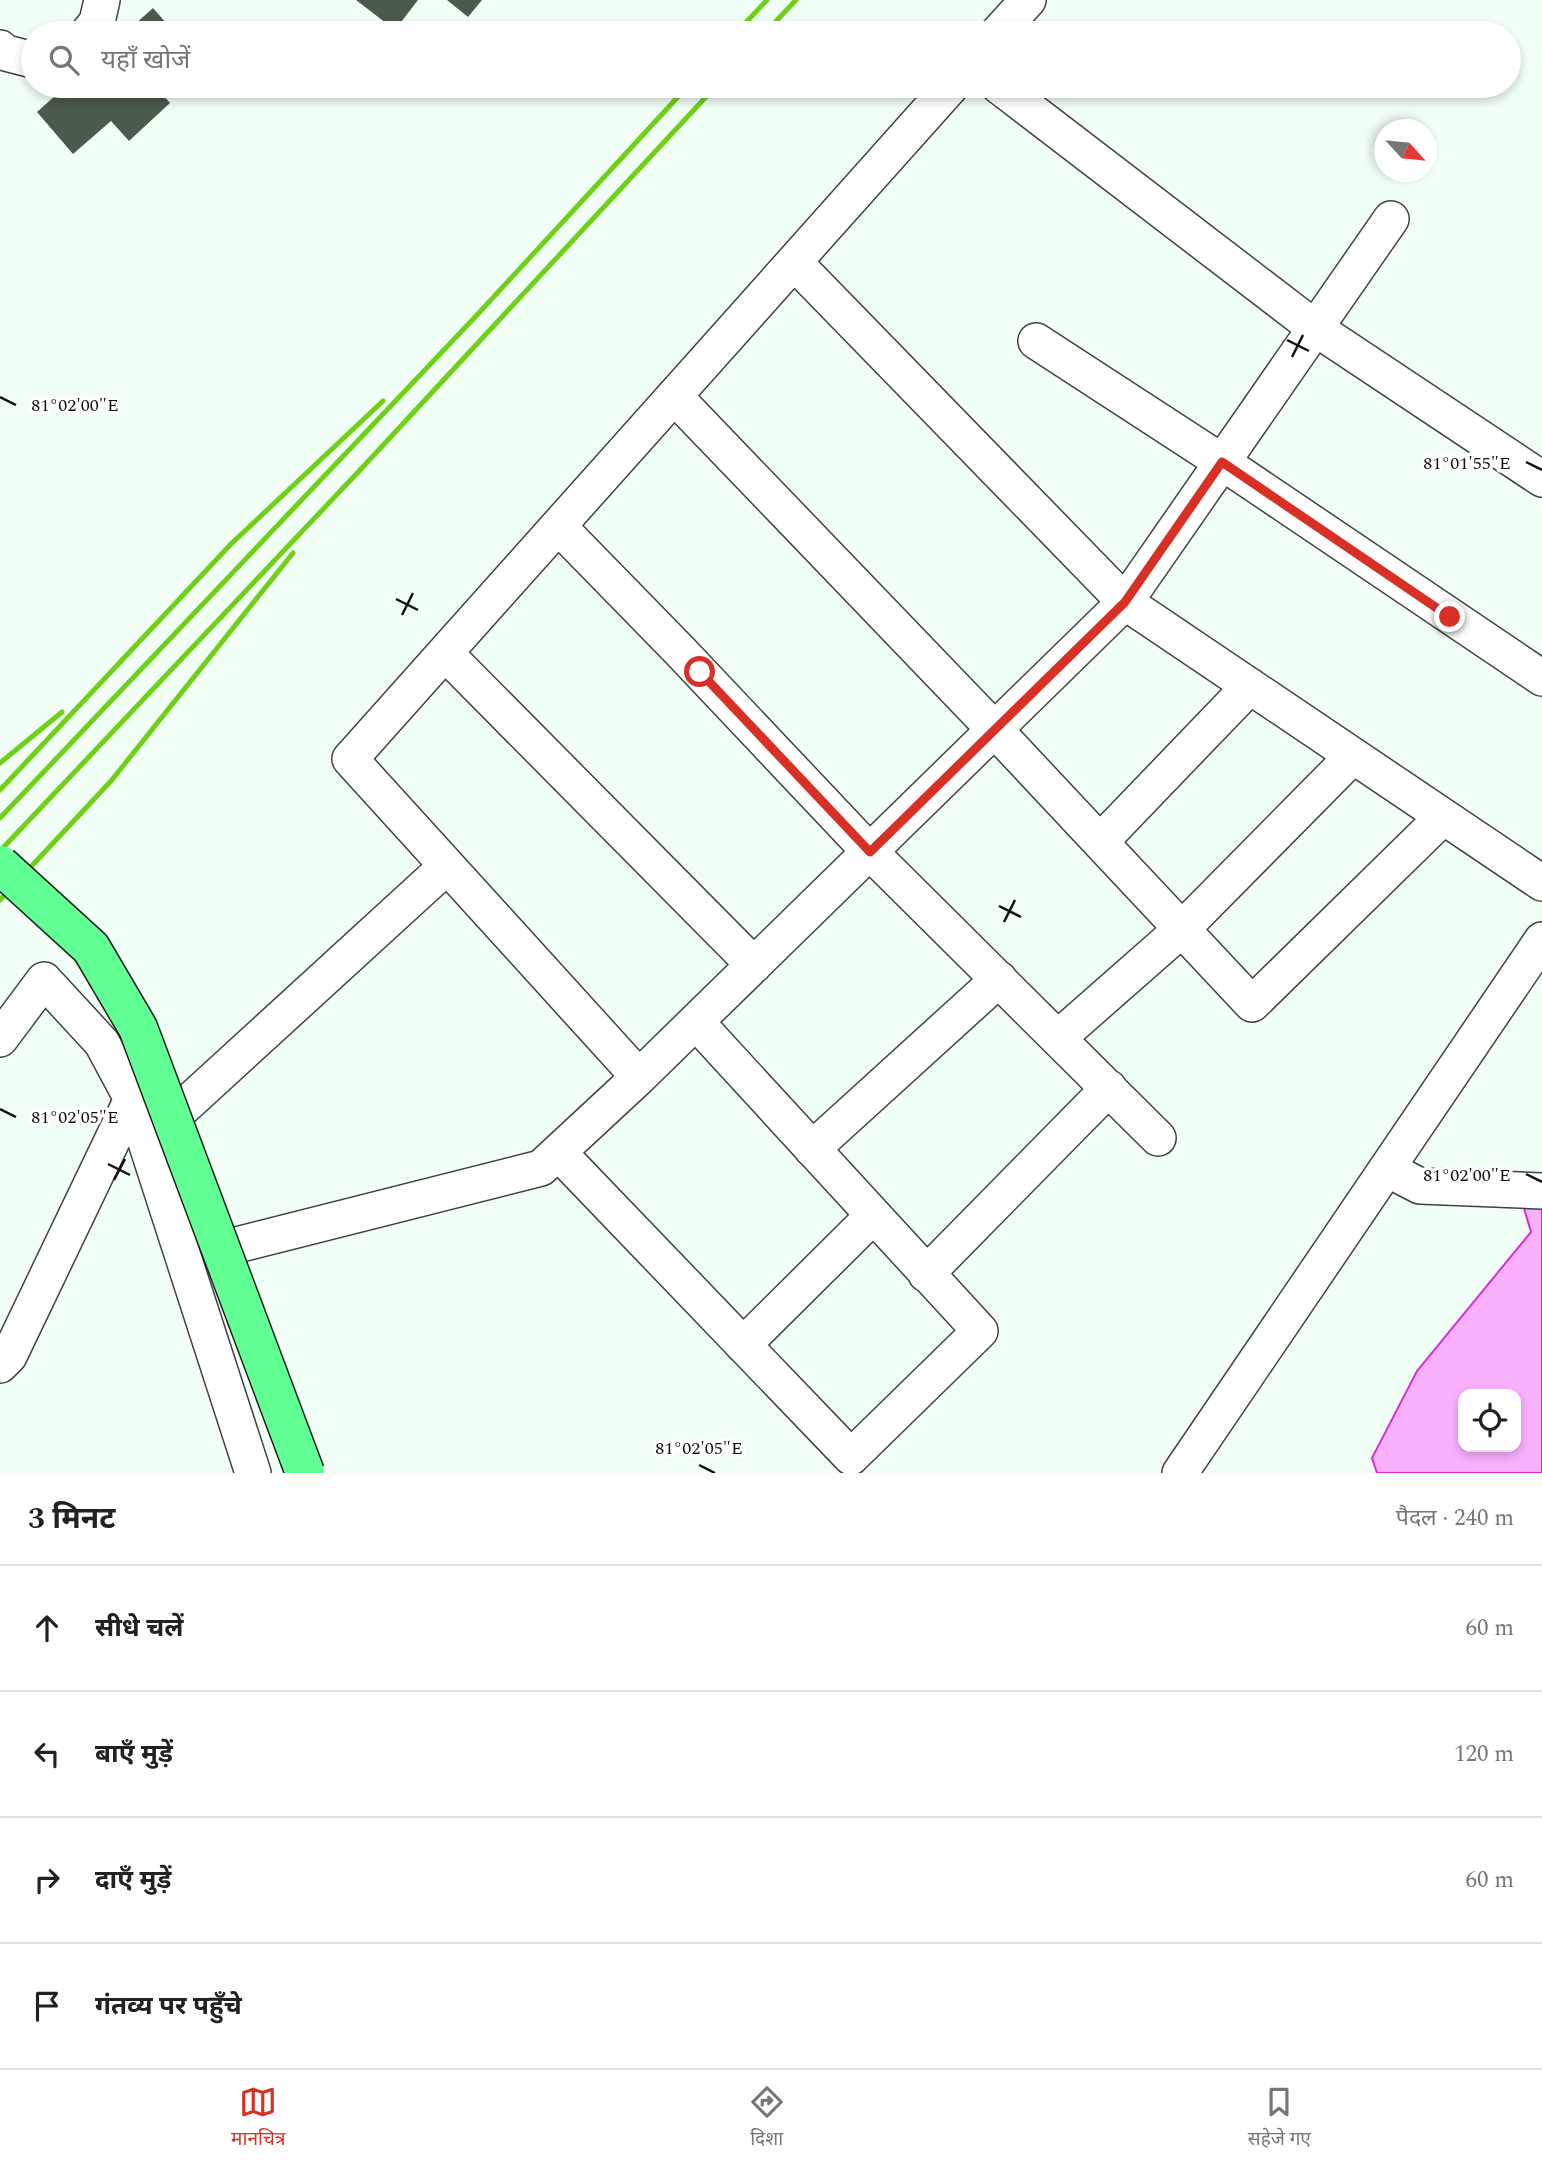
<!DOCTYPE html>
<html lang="hi">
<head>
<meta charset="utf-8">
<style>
	:root { --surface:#fff; --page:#f2f2f2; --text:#222; --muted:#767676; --line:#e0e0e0; --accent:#d93025 }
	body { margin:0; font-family:Spectral,"Noto Sans Devanagari",serif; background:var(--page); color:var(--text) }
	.controls { position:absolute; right:21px; bottom:21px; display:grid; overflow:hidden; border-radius:14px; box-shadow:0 4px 10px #0003 }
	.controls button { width:63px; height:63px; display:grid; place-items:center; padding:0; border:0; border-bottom:2px solid var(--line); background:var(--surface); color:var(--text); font:35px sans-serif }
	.compass { position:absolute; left:1374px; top:119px; width:63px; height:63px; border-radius:50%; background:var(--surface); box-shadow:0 4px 10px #0003; rotate:117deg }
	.stop { position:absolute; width:21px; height:21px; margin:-16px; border:5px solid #d93025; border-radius:50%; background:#fff }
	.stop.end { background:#d93025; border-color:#fff; box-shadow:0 2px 7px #0008 }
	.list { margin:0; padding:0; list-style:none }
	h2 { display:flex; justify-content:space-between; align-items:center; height:91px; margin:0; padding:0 28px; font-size:30px }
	h2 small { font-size:23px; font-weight:400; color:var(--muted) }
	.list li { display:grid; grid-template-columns:46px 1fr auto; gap:21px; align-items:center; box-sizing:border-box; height:126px; padding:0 28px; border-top:2px solid var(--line) }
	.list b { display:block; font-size:26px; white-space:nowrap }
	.list em { font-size:23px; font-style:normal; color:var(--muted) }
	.icon { flex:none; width:38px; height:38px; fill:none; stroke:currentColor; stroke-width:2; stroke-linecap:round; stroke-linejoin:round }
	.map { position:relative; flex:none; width:1542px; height:1473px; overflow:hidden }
	.search { position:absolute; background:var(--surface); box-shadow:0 4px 10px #0003; left:21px; right:21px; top:21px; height:77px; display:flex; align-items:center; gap:18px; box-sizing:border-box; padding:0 24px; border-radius:38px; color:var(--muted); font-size:26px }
	.sheet { height:595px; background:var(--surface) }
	nav { display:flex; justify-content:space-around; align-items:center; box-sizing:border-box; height:98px; border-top:2px solid var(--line); background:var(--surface); font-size:19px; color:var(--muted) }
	nav a { display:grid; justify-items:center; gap:4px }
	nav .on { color:var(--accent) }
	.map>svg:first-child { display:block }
</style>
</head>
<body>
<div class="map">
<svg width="1542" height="1473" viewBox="0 0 1542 1473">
	<rect width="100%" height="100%" fill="#f2fff7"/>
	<path fill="#f9b0fd" stroke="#d72edd" stroke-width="2" fill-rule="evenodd" d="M1542,1196V1473H1377L1372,1458L1417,1371L1531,1232L1523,1205ZM1463,1394H1516V1447H1463Z"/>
	<path fill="#4b5a4a" d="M356,0H418L395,30Z
		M447,0H482L468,17Z
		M153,8L175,33H125Z
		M66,86H155L170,103L129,141L111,121L73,154L37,112Z"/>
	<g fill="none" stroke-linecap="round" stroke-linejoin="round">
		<g stroke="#424242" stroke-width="38">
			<path id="minor" d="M88,33L97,22L102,0
				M998,33L1028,0
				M0,48L6,53L33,60
				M999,86L1315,328L1542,479
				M794,262L1125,602L1542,883
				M1036,341L1222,462L1542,678
				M674,396L995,730L1252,1004L1443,817
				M558,526L681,652L870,852L1158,1138
				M445,653L754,965
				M1100,842L1250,686
				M1058,1038L1182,929L1353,756
				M0,1039L44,980L102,1043L132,1099L253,1473
				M639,1077L350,759L951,86
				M153,1135L447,866
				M812,1149L999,979
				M558,1152L851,1457L980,1331L696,1022
				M1387,1169L1420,1186L1542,1191
				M221,1249L541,1168L639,1077L1125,602L1391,219
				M926,1274L1109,1088
				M743,1345L873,1216
				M0,1365L9,1356L132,1099
				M1180,1473L1542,940"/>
		</g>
		<use href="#minor" stroke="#fff" stroke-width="35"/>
		<path stroke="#6fd116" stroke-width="5" d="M736,33L767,0
			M765,33L796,0
			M0,763L62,712
			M0,790L231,544L383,401
			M0,818L477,315L688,86
			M0,851L361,469L716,86
			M0,900L111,781L293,553"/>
		<g stroke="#202020" stroke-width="41" stroke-linecap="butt">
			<path id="major-bridge" d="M0,865L91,948L138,1028L305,1473"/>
		</g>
		<use href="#major-bridge" stroke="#62ff95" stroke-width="38"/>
	</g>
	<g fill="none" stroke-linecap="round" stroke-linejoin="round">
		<path stroke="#d93025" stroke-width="9" d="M700,672L870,852L1125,602L1222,462L1450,617"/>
	</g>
	<path fill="none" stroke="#0f0f0f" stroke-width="2.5" d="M1287,340L1309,351M1292,357L1303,335M0,397L16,405M1526,462L1542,470M396,599L418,610M402,615L413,593M999,906L1021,917M1004,922L1015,900M0,1109L16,1117M108,1164L130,1175M1526,1174L1542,1182M114,1180L125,1159M699,1465L715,1473"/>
	<g font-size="18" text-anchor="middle" fill="#0f0f0f" stroke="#fff" stroke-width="7" stroke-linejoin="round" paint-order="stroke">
		<text x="75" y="411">81°02'00"E</text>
		<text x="1467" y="469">81°01'55"E</text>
		<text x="75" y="1123">81°02'05"E</text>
		<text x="1467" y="1181">81°02'00"E</text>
		<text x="699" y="1454">81°02'05"E</text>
	</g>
</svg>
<div class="controls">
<button><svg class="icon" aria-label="locate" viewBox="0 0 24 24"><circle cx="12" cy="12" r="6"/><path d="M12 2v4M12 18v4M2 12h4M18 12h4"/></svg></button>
</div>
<svg class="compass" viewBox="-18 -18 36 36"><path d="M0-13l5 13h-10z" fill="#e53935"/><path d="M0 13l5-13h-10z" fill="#767676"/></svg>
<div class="stop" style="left:700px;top:672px"></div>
<div class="stop end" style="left:1450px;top:617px"></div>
<div class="search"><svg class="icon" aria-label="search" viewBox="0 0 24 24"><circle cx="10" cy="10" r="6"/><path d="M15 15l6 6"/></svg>यहाँ खोजें</div>
</div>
<section class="sheet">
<h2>3 मिनट<small>पैदल · 240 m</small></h2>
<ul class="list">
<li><svg class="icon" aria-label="ahead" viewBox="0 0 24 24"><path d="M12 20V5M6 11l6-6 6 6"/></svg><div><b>सीधे चलें</b></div><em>60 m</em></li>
<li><svg class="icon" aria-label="left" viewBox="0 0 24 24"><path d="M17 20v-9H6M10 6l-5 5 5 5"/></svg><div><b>बाएँ मुड़ें</b></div><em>120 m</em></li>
<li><svg class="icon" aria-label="right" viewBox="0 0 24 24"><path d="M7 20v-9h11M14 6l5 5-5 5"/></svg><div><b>दाएँ मुड़ें</b></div><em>60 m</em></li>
<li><svg class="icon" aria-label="arrive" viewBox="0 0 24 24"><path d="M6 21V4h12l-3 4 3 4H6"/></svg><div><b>गंतव्य पर पहुँचे</b></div></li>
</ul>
</section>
<nav>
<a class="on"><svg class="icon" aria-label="map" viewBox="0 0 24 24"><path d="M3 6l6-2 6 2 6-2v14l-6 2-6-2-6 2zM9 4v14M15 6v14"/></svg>मानचित्र</a>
<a><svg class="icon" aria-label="directions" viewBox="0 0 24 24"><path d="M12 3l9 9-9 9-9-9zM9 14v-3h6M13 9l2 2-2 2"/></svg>दिशा</a>
<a><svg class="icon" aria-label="saved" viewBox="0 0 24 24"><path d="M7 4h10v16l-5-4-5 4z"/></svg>सहेजे गए</a>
</nav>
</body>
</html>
